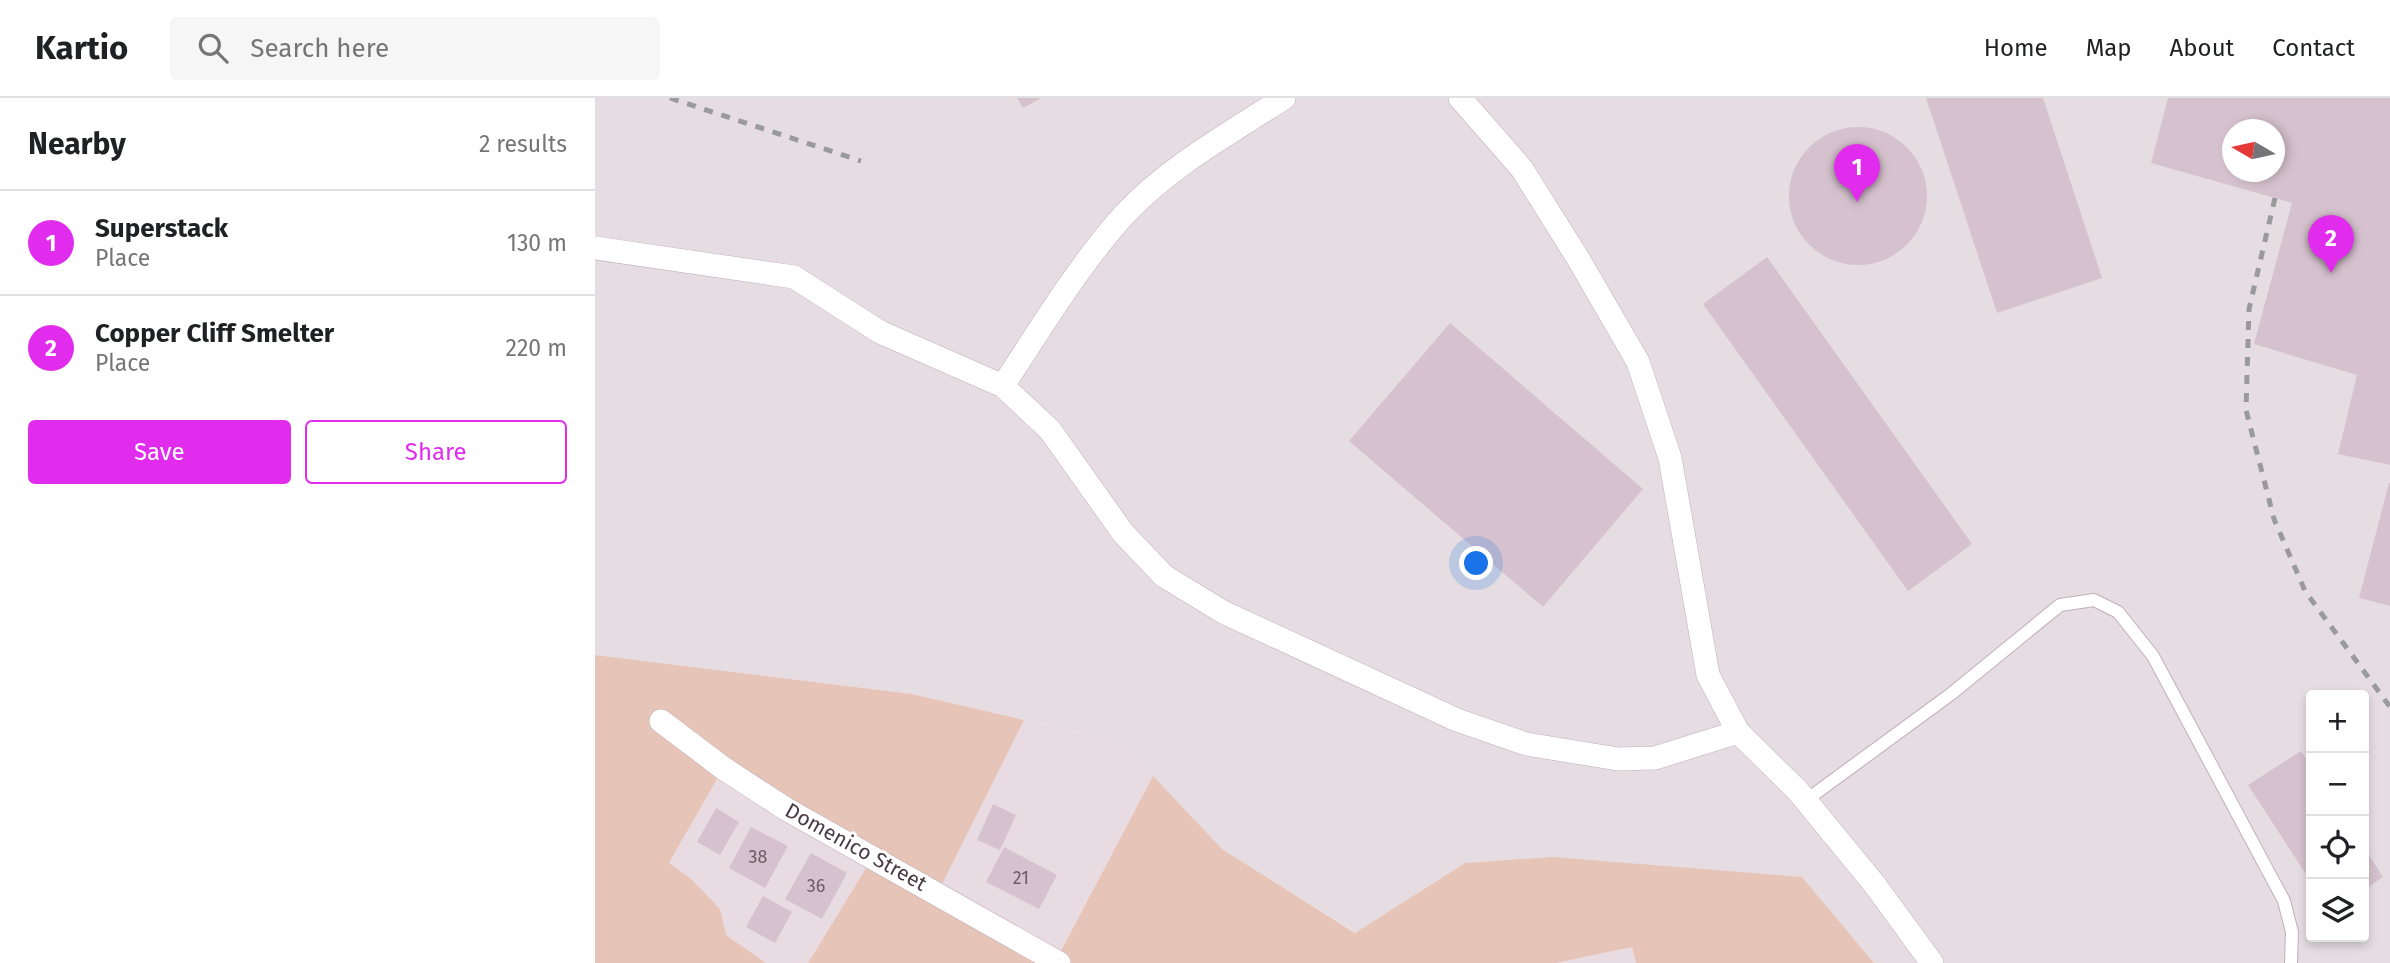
<!DOCTYPE html>
<html lang="en">
<head>
<meta charset="utf-8">
<style>
	:root { --surface:#fff; --page:#f6f6f6; --text:#202124; --muted:#757577; --line:#e0e0e0; --accent:#e22ced }
	body { margin:0; font-family:"Fira Sans",sans-serif; background:var(--page); color:var(--text) }
	.controls { position:absolute; right:21px; bottom:21px; display:grid; overflow:hidden; border-radius:7px; box-shadow:0 4px 10px #0003 }
	.controls button { width:63px; height:63px; display:grid; place-items:center; padding:0; border:0; border-bottom:2px solid var(--line); background:var(--surface); color:var(--text); font:35px sans-serif }
	.compass { position:absolute; left:1627px; top:21px; width:63px; height:63px; border-radius:50%; background:var(--surface); box-shadow:0 4px 10px #0003; rotate:279deg }
	.you { position:absolute; left:882px; top:466px; width:24px; height:24px; margin:-18px; border:5px solid #fff; border-radius:50%; background:#1a73e8; box-shadow:0 0 0 10px #1a73e833 }
	.badge { display:grid; place-items:center; width:46px; height:46px; border-radius:50%; background:var(--accent); color:#fff; font-size:23px; font-weight:700 }
	.pin { position:absolute; translate:-50% -58px; filter:drop-shadow(0 2px 4px #0008) }
	.pin::after { content:''; position:absolute; top:37px; width:24px; height:21px; background:inherit; clip-path:polygon(0 0,100% 0,50% 100%) }
	.list { margin:0; padding:0; list-style:none }
	h2 { display:flex; justify-content:space-between; align-items:center; height:91px; margin:0; padding:0 28px; font-size:30px }
	h2 small { font-size:23px; font-weight:400; color:var(--muted) }
	.list li { display:grid; grid-template-columns:46px 1fr auto; gap:21px; align-items:center; box-sizing:border-box; height:105px; padding:0 28px; border-top:2px solid var(--line) }
	.list b { display:block; font-size:26px; white-space:nowrap }
	.list p { margin:0; font-size:23px; white-space:nowrap; color:var(--muted) }
	.list em { font-size:23px; font-style:normal; color:var(--muted) }
	.actions { display:flex; gap:14px; padding:21px 28px }
	.actions a { flex:1; padding:16px 0; border:2px solid var(--accent); border-radius:7px; text-align:center; font-size:24px; color:var(--accent) }
	.actions .main { background:var(--accent); color:#fff }
	.icon { flex:none; width:38px; height:38px; fill:none; stroke:currentColor; stroke-width:2; stroke-linecap:round; stroke-linejoin:round }
	.map { position:relative; flex:none; width:1795px; height:865px; overflow:hidden }
	header { display:flex; align-items:center; gap:42px; box-sizing:border-box; height:98px; padding:0 35px; background:var(--surface); border-bottom:2px solid var(--line) }
	header strong { font-size:33px }
	nav { display:flex; gap:38px; margin-inline-start:auto; font-size:24px }
	.search { width:490px; height:63px; background:var(--page); display:flex; align-items:center; gap:18px; box-sizing:border-box; padding:0 24px; border-radius:7px; color:var(--muted); font-size:26px }
	main { display:flex }
	aside { flex:1; background:var(--surface) }
	.map>svg:first-child { display:block }
</style>
</head>
<body>
<header>
<strong>Kartio</strong>
<div class="search"><svg class="icon" aria-label="search" viewBox="0 0 24 24"><circle cx="10" cy="10" r="6"/><path d="M15 15l6 6"/></svg>Search here</div>
<nav><a>Home</a><a>Map</a><a>About</a><a>Contact</a></nav>
</header>
<main>
<aside>
<h2>Nearby<small>2 results</small></h2>
<ul class="list">
<li><span class="badge">1</span><div><b>Superstack</b><p>Place</p></div><em>130 m</em></li>
<li><span class="badge">2</span><div><b>Copper Cliff Smelter</b><p>Place</p></div><em>220 m</em></li>
</ul>
<div class="actions"><a class="main">Save</a><a>Share</a></div>
</aside>
<div class="map">
<svg width="1795" height="865" viewBox="0 0 1795 865">
	<rect width="100%" height="100%" fill="#f5ecf1"/>
	<path fill="#e9dbe2" d="M429,622L521,643L558,678L461,861L343,792Z
		M129,669L279,757L213,865H171L130,836L125,811L74,765Z
		M1037,849L1041,865H961Z"/>
	<path fill="#e5dde2" fill-rule="evenodd" d="M0,0H1795V865H1279L1207,779L870,765L761,835L627,751L521,643L317,596L0,557ZM1638,32H1680V74H1638ZM1716,597H1769V839H1716Z"/>
	<path fill="#e6c4b8" d="M0,557L317,596L429,622L344,792L462,860L558,678L627,751L760,835L870,765L958,759L1207,779L1279,865H1041L1037,849L961,865H213L279,757L129,669L74,765L96,781L125,811L131,837L171,865H0Z"/>
	<path fill="#d6c2ce" fill-rule="evenodd" d="M422,0H446L428,10Z
		M1331,0H1448L1507,180L1402,215Z
		M1573,0H1795V367L1743,356L1762,277L1659,246L1697,105L1556,65ZM1638,32H1680V74H1638Z
		M1194 98a69 69 0 1 1 138 0a69 69 0 1 1-138 0Z
		M1172,159L1377,446L1313,493L1108,206Z
		M855,225L1048,391L948,509L754,343Z
		M1794,385H1795V508L1764,500Z
		M1706,653L1716,668V784L1653,687Z
		M398,706L421,717L405,752L382,742Z
		M121,710L144,724L125,757L102,744Z
		M156,729L193,748L170,790L134,770Z
		M409,749L462,777L444,811L391,784Z
		M1769,749L1788,779L1769,792Z
		M216,755L252,775L227,821L190,801Z
		M168,798L197,814L180,845L151,829Z"/>
	<g fill="none" stroke-linecap="round" stroke-linejoin="round">
		<g stroke="#c0afb9" stroke-width="14">
			<path id="lane" d="M1210,703L1356,596L1465,507L1499,502L1523,514L1558,558L1689,803L1697,834L1696,865"/>
		</g>
		<g stroke="#c0afb9" stroke-width="24">
			<path id="street" d="M865,0L927,71L984,162L1043,264L1075,360L1113,577L1143,634L1203,693L1280,787L1337,865
				M0,150L199,179L285,234L408,288L455,332L528,435L569,478L628,514L862,622L931,646L1023,661L1060,660L1143,634
				M408,288C443,234 486,164 529,117C572,70 635,35 689,0
				M66,623L128,670L191,711L464,865"/>
		</g>
		<use href="#lane" stroke="#fff" stroke-width="12"/>
		<use href="#street" stroke="#fff" stroke-width="23"/>
		<path stroke="#9a9a9a" stroke-width="5" stroke-dasharray="9 9" stroke-linecap="butt" d="M75,0L266,63
			M1680,100L1654,211L1651,312L1679,421L1710,493L1795,609"/>
	</g>
	<g text-anchor="middle" stroke-width="6" stroke-linejoin="round" paint-order="stroke">
		<g font-size="18" fill="#6c5c66">
			<text x="163" y="765">38</text>
			<text x="426" y="786">21</text>
			<text x="221" y="794">36</text>
		</g>
		<g font-size="21" fill="#493a43" stroke="#fff">
			<text transform="translate(261 749) rotate(29)" y="7">Domenico Street</text>
		</g>
	</g>
</svg>
<div class="controls">
<button>+</button>
<button>−</button>
<button><svg class="icon" aria-label="locate" viewBox="0 0 24 24"><circle cx="12" cy="12" r="6"/><path d="M12 2v4M12 18v4M2 12h4M18 12h4"/></svg></button>
<button><svg class="icon" aria-label="layers" viewBox="0 0 24 24"><path d="M12 4l9 5-9 5-9-5zM3 14l9 5 9-5"/></svg></button>
</div>
<svg class="compass" viewBox="-18 -18 36 36"><path d="M0-13l5 13h-10z" fill="#e53935"/><path d="M0 13l5-13h-10z" fill="#757577"/></svg>
<div class="you"></div>
<div class="pin badge" style="left:1262px;top:104px">1</div>
<div class="pin badge" style="left:1736px;top:175px">2</div>
</div>
</main>
</body>
</html>
